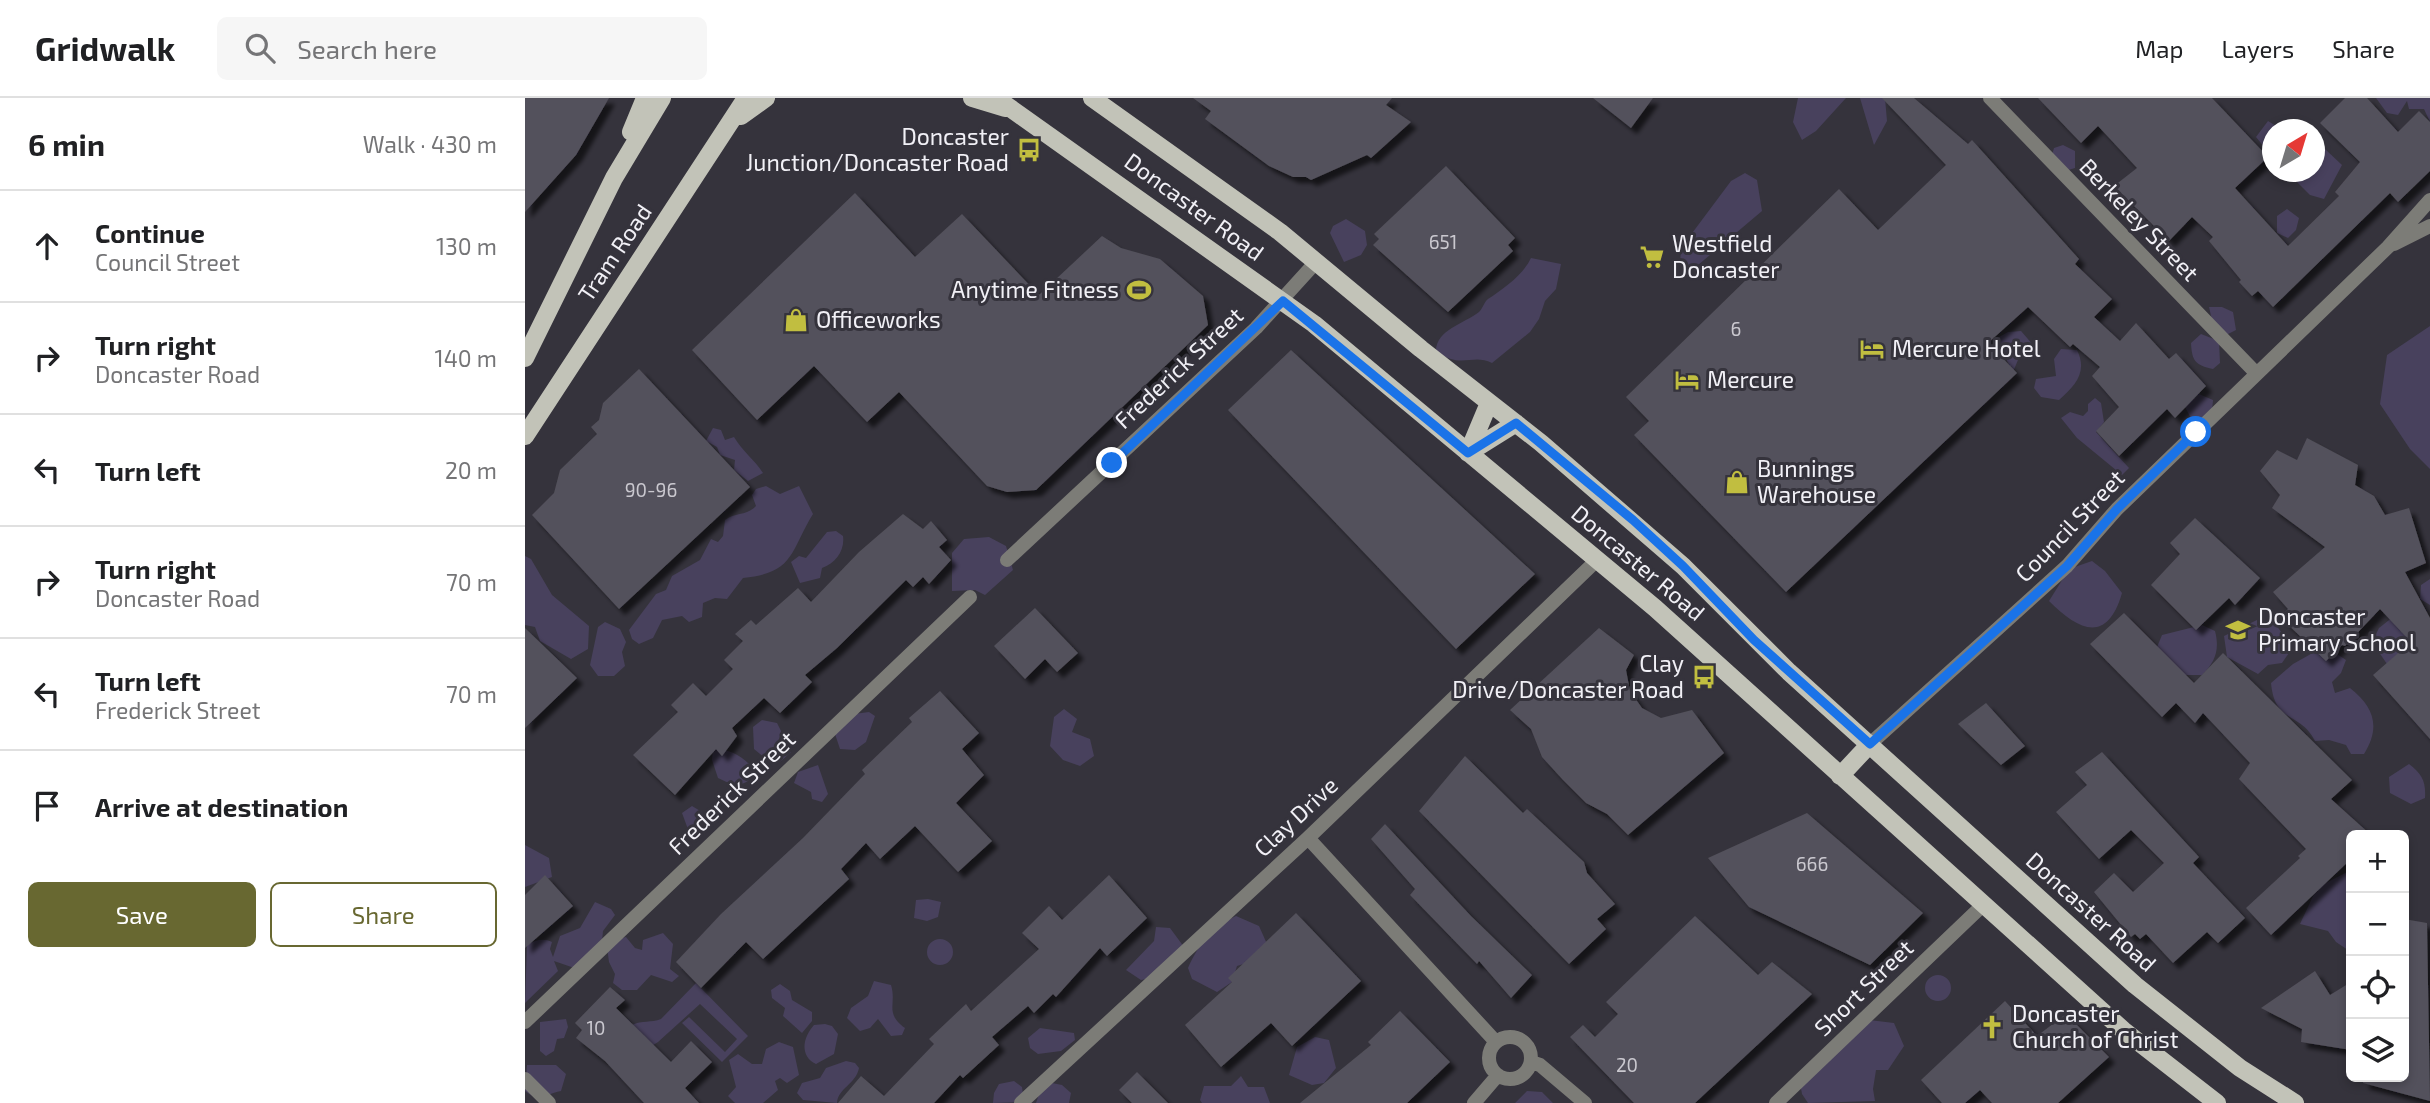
<!DOCTYPE html>
<html lang="en">
<head>
<meta charset="utf-8">
<style>
	:root { --surface:#fff; --page:#f6f6f6; --text:#202124; --muted:#757577; --line:#e0e0e0; --accent:#686831 }
	body { margin:0; font-family:"Exo 2",sans-serif; background:var(--page); color:var(--text) }
	.controls { position:absolute; right:21px; bottom:21px; display:grid; overflow:hidden; border-radius:10px; box-shadow:0 4px 10px #0003 }
	.controls button { width:63px; height:63px; display:grid; place-items:center; padding:0; border:0; border-bottom:2px solid var(--line); background:var(--surface); color:var(--text); font:35px sans-serif }
	.compass { position:absolute; left:1737px; top:21px; width:63px; height:63px; border-radius:50%; background:var(--surface); box-shadow:0 4px 10px #0003; rotate:38deg }
	.stop { position:absolute; width:21px; height:21px; margin:-16px; border:5px solid #1a73e8; border-radius:50%; background:#fff }
	.stop.end { background:#1a73e8; border-color:#fff; box-shadow:0 2px 7px #0008 }
	.list { margin:0; padding:0; list-style:none }
	h2 { display:flex; justify-content:space-between; align-items:center; height:91px; margin:0; padding:0 28px; font-size:30px }
	h2 small { font-size:23px; font-weight:400; color:var(--muted) }
	.list li { display:grid; grid-template-columns:46px 1fr auto; gap:21px; align-items:center; box-sizing:border-box; height:112px; padding:0 28px; border-top:2px solid var(--line) }
	.list b { display:block; font-size:26px; white-space:nowrap }
	.list p { margin:0; font-size:23px; white-space:nowrap; color:var(--muted) }
	.list em { font-size:23px; font-style:normal; color:var(--muted) }
	.actions { display:flex; gap:14px; padding:21px 28px }
	.actions a { flex:1; padding:16px 0; border:2px solid var(--accent); border-radius:10px; text-align:center; font-size:24px; color:var(--accent) }
	.actions .main { background:var(--accent); color:#fff }
	.icon { flex:none; width:38px; height:38px; fill:none; stroke:currentColor; stroke-width:2; stroke-linecap:round; stroke-linejoin:round }
	.map { position:relative; flex:none; width:1905px; height:1005px; overflow:hidden }
	header { display:flex; align-items:center; gap:42px; box-sizing:border-box; height:98px; padding:0 35px; background:var(--surface); border-bottom:2px solid var(--line) }
	header strong { font-size:33px }
	nav { display:flex; gap:38px; margin-inline-start:auto; font-size:24px }
	.search { width:490px; height:63px; background:var(--page); display:flex; align-items:center; gap:18px; box-sizing:border-box; padding:0 24px; border-radius:10px; color:var(--muted); font-size:26px }
	main { display:flex }
	aside { flex:1; background:var(--surface) }
	.map>svg:first-child { display:block }
</style>
</head>
<body>
<header>
<strong>Gridwalk</strong>
<div class="search"><svg class="icon" aria-label="search" viewBox="0 0 24 24"><circle cx="10" cy="10" r="6"/><path d="M15 15l6 6"/></svg>Search here</div>
<nav><a>Map</a><a>Layers</a><a>Share</a></nav>
</header>
<main>
<aside>
<h2>6 min<small>Walk · 430 m</small></h2>
<ul class="list">
<li><svg class="icon" aria-label="ahead" viewBox="0 0 24 24"><path d="M12 20V5M6 11l6-6 6 6"/></svg><div><b>Continue</b><p>Council Street</p></div><em>130 m</em></li>
<li><svg class="icon" aria-label="right" viewBox="0 0 24 24"><path d="M7 20v-9h11M14 6l5 5-5 5"/></svg><div><b>Turn right</b><p>Doncaster Road</p></div><em>140 m</em></li>
<li><svg class="icon" aria-label="left" viewBox="0 0 24 24"><path d="M17 20v-9H6M10 6l-5 5 5 5"/></svg><div><b>Turn left</b></div><em>20 m</em></li>
<li><svg class="icon" aria-label="right" viewBox="0 0 24 24"><path d="M7 20v-9h11M14 6l5 5-5 5"/></svg><div><b>Turn right</b><p>Doncaster Road</p></div><em>70 m</em></li>
<li><svg class="icon" aria-label="left" viewBox="0 0 24 24"><path d="M17 20v-9H6M10 6l-5 5 5 5"/></svg><div><b>Turn left</b><p>Frederick Street</p></div><em>70 m</em></li>
<li><svg class="icon" aria-label="arrive" viewBox="0 0 24 24"><path d="M6 21V4h12l-3 4 3 4H6"/></svg><div><b>Arrive at destination</b></div></li>
</ul>
<div class="actions"><a class="main">Save</a><a>Share</a></div>
</aside>
<div class="map">
<svg width="1905" height="1005" viewBox="0 0 1905 1005">
	<defs>
		<filter id="shadow"><feDropShadow dx="6" dy="6" stdDeviation="2" flood-color="#0009"/></filter>
	</defs>
	<rect width="100%" height="100%" fill="#35333c"/>
	<path fill="#48415d" d="M1273,0H1321L1291,33L1277,42L1268,24Z
		M1335,0H1360L1362,23L1349,47Z
		M1851,0H1905V24L1899,11H1884L1882,3L1873,17L1862,15Z
		M1743,23L1756,31L1748,32L1747,73L1740,50L1731,39Z
		M1538,47L1550,53V70L1540,73L1525,64L1529,50Z
		M1790,47L1800,51L1817,67L1799,101L1785,97L1772,84L1771,74H1790Z
		M1220,75L1232,82L1237,113L1166,173L1155,165L1156,150L1206,83Z
		M1762,111L1774,120L1771,132L1763,140L1752,135V118Z
		M821,121L840,133L842,147L836,157L819,164L805,135L808,128Z
		M1006,160L1036,166L1031,191L1020,203L1014,221L1005,234L967,265C947,255 936,272 911,253C911,232 940,225 954,214C958,210 959,204 963,201C979,190 998,177 1006,160Z
		M1684,209H1697L1708,214L1711,232L1701,237L1687,222Z
		M1905,228V371L1885,351L1855,306L1862,257Z
		M1496,233L1509,248L1508,262L1495,257L1488,274L1474,248V239L1483,234Z
		M1676,236L1694,243L1695,265L1688,271C1670,267 1667,263 1666,245Z
		M1536,251L1552,252C1563,274 1550,288 1534,302L1516,299L1509,290L1511,281L1531,278L1529,261Z
		M1674,296L1688,302C1687,318 1684,322 1669,326L1660,309Z
		M1570,300L1576,305L1579,324L1571,334L1604,370L1597,377L1552,340L1536,320L1545,314L1558,318L1563,313V306Z
		M188,330L196,332L200,342L209,339C218,354 229,361 238,375L223,383L209,372L210,362L195,357L192,349L181,343Z
		M241,388L255,396L274,388L288,416C265,453 270,475 218,480L202,501L190,500L178,505L177,519L164,524L157,518L137,522L128,540L114,546L107,541L104,532L131,496L141,492L147,478L175,462L186,441L193,444L198,438L200,422C210,414 222,418 231,408L227,397L231,391Z
		M311,433L318,438C320,452 311,465 297,470L295,480L275,485L266,464L274,458L281,460L302,434Z
		M464,439L481,448L488,472L460,497L450,492L427,493V455L439,441Z
		M0,458L6,461L27,497L64,528L63,551L46,561L15,543L10,529L0,527Z
		M1567,463L1580,473L1597,495C1582,547 1553,532 1524,503L1544,471Z
		M1905,481V507L1895,501L1896,487Z
		M1873,515L1901,531L1862,566L1847,544L1854,530Z
		M1734,521L1750,526L1768,549L1757,565L1743,567L1733,576L1702,559L1699,538Z
		M80,524L95,531L101,544L97,554L100,568L89,578H73L65,567L73,529Z
		M1677,527L1690,533C1695,552 1690,564 1677,577H1653L1630,554L1637,537Z
		M1800,548L1821,562L1816,575L1807,584L1810,595L1825,590C1849,609 1856,629 1839,656H1826L1821,647L1804,642L1790,643C1775,613 1750,627 1746,585L1768,566Z
		M539,611L552,621L547,634L565,641L569,658L555,668L538,662L525,648L529,619Z
		M344,614L350,618L341,644L330,652L315,651L310,636L329,616Z
		M237,622L252,625L256,633L253,645L266,654L255,664H245L229,651L228,629Z
		M188,651C206,651 217,658 229,671C227,683 221,685 210,688L193,680L187,662Z
		M1884,666C1897,676 1901,683 1900,700L1886,706L1865,695L1864,679Z
		M293,667L303,696L297,704L287,701L286,694L269,685L273,674Z
		M167,708L177,714L182,733L164,734L157,715Z
		M0,747L24,760L27,779L0,789Z
		M1826,772V854L1811,844L1803,833L1775,826L1789,796L1801,785Z
		M403,801L416,804L413,819L402,823L389,820L391,802Z
		M70,804L86,811L90,817L78,833L76,854L58,873L29,863L33,873L0,905L2,847C10,842 19,840 27,844L25,851L28,859L35,838L55,830Z
		M711,818L734,828L742,846L728,863L712,868L707,884L692,894L667,881L663,870C674,846 686,829 711,818Z
		M631,829L645,830L662,853L637,878L616,882L601,872L629,843Z
		M138,835L148,846L145,871L154,878L147,884L126,877L112,892H97L88,885L90,876L84,864L82,849L89,842L101,839L110,850L117,852L118,842Z
		M402 854a13 13 0 1 1 26 0a13 13 0 1 1-26 0Z
		M1400 890a13 13 0 1 1 26 0a13 13 0 1 1-26 0Z
		M349,883L366,887C372,906 359,915 380,930L377,937L366,938L353,921L345,930L335,933L322,920L326,910L343,898Z
		M171,885L223,938L197,964L157,925L164,919L200,954L212,941L175,906L133,944L119,953L107,927C117,922 126,925 136,921Z
		M255,886L265,893L267,902L287,914V923L277,935L258,918L260,910L247,900L246,892Z
		M41,921L43,929L39,940L32,941L29,953L21,958L15,953V924Z
		M1336,921L1369,925L1379,948L1363,972H1351L1348,991L1350,1003L1283,1005L1277,996L1273,974L1287,971Z
		M300,926L307,928L313,936L309,956L291,966C274,958 278,939 289,927Z
		M515,930L549,935L550,942L536,953L513,956L505,950L503,940Z
		M790,939L804,942L811,970L799,985L787,987L764,977L772,949Z
		M254,944L268,949L274,977L262,985L255,980L250,983L253,992L238,1005H210L203,998L211,989L204,962L213,956L227,966H237L241,951Z
		M321,963L330,965L334,970C331,986 313,990 312,1005L278,1002L272,995L277,985L295,980L301,970Z
		M2,967H31L41,976L36,993C20,996 15,1005 0,993Z
		M716,978L723,989H739L745,1005H677L675,1002L679,988H706Z
		M489,983L497,989L499,1004L468,1005L469,995L474,986Z
		M527,985L537,987L546,995L544,1005H511L515,993Z
		M1002,993L1017,994L1028,1005H990Z"/>
	<path fill="#53515b" filter="url(#shadow)" d="M0,0H84L51,57L0,114Z
		M668,0H867L861,7L886,24L846,60L842,57L786,82L781,79H768L744,68L680,21L686,13Z
		M1068,0H1128L1106,30Z
		M1357,0H1389L1443,46L1447,42L1554,161L1550,166L1587,201L1569,219L1595,243L1611,225L1644,261L1651,255L1681,288L1650,320L1642,311L1594,358L1571,333L1594,309L1567,278L1575,269L1548,246L1545,249L1503,209L1463,245L1492,275L1261,494L1109,337L1124,323L1101,299L1314,91L1353,132L1421,67Z
		M1513,0H1687L1743,59L1710,90L1763,148L1814,98L1810,94L1835,64L1795,25L1820,0H1842L1873,34L1894,13L1905,24V73L1873,104L1865,95L1748,209L1733,193L1727,198L1714,184L1716,182L1684,143L1688,139L1667,119L1644,143L1589,88L1612,70L1573,28L1556,45Z
		M921,68L990,140L983,147L988,153L923,214L848,147L854,141L849,136Z
		M330,95L390,159L437,116L514,197L577,138L596,150L635,161L678,198L683,227L511,392L482,394L462,388L374,294L342,324L289,268L232,322L167,252Z
		M766,252L1010,476L931,551L703,312Z
		M114,271L225,389L94,511L7,417L29,395L35,372L72,336L66,329L74,322L78,305Z
		M1782,340L1833,367L1830,387L1849,398L1860,417L1884,410L1901,465L1880,474L1905,520V641L1848,577L1886,544L1855,511L1820,548L1817,547L1801,563L1755,519L1763,511L1748,494L1800,449L1747,410L1755,397L1735,373L1752,352L1772,362Z
		M378,416L398,431L406,423L422,442L414,449L426,462L404,486L398,479L388,489L381,482L312,550L280,577L287,584L255,615L239,600L207,630L212,638L197,658L191,651L150,697L108,657L153,614L146,607L168,585L181,598L208,571L199,562L218,543L210,536L226,522L231,527L273,490L286,504L334,454Z
		M1670,420L1735,480L1710,507L1704,500L1671,532L1626,487L1655,456L1645,445Z
		M510,510L553,555L532,574L520,561L500,581L469,548Z
		M1599,515L1669,585L1698,555L1827,682L1806,701L1846,737H1826V761L1746,837L1721,810L1775,760L1773,758L1781,751L1714,681L1725,665L1678,615L1670,625L1651,605L1637,619L1565,546Z
		M0,530L52,580L0,630Z
		M1074,530L1109,557L1101,572L1105,593L1117,610L1136,620L1167,612L1199,655L1103,737L1082,716L1061,705L1038,682L1017,659L1006,631L985,612Z
		M415,593L454,635L437,651L459,677L431,705L467,743L433,774L390,728L355,761L341,745L316,771L324,781L238,861L221,844L176,890L151,864L196,816L278,740L340,676L337,672L387,624L384,620Z
		M1461,605L1500,648L1476,667L1433,626Z
		M1577,654L1674,759L1668,765L1720,820L1693,845L1682,834L1648,865L1621,836L1615,841L1610,836L1606,839L1569,794L1589,775L1608,794L1639,765L1606,732L1574,761L1531,714L1562,687L1550,674Z
		M940,658L998,715L1002,711L1059,764L1062,775L1090,806L1072,821L1081,831L1044,866L894,713Z
		M1282,715L1398,815L1345,867L1224,809L1183,760Z
		M860,726L946,818L1007,877L986,900L954,863L952,866L885,797L890,791L846,741Z
		M20,777L48,808L0,850V797Z
		M584,777L622,820L582,858L575,850L531,899L528,896L509,915L503,908L467,939L474,947L438,980L435,977L409,1005H313L336,978L359,998L409,946L404,941L441,906L446,913L514,851L497,835L524,808L537,822Z
		M771,815L836,883L767,948L746,925L696,969L660,927L707,884L703,880Z
		M1170,818L1233,877L1247,864L1287,896L1170,1005H1109L1045,939L1058,927L1070,939L1093,916L1081,904Z
		M1879,821L1902,825L1905,1003L1838,985L1839,979H1879Z
		M1790,873L1805,897L1826,884V952L1776,944L1777,931L1736,910Z
		M85,889L100,902L91,910L146,964L166,943L187,964L160,990L174,1005H119L80,963L51,940L57,932L50,925Z
		M1480,903L1512,938L1541,916L1584,959L1533,1005H1467L1455,992L1440,1005H1417L1396,982Z
		M875,913L925,964L882,1005H775L846,947L843,944Z
		M612,974L643,1005H607L594,992Z"/>
	<g fill="none" stroke-linecap="round" stroke-linejoin="round">
		<path stroke="#7c7c77" stroke-width="14" d="M1465,0L1731,275
			M1869,146L1905,128
			M482,462L731,230L791,164
			M1345,646L1542,468L1592,411L1863,149L1905,102
			M783,740L971,944
			M0,924L445,499
			M964 960a21 21 0 1 1 42 0a21 21 0 1 1-42 0Z
			M1006,964L1015,967L1060,1005
			M0,981L24,1005
			M496,1005L783,740L1072,462
			M949,1005L973,977
			M1251,1005L1458,807"/>
		<path stroke="#c2c3b8" stroke-width="18" d="M447,0L480,10
			M471,0L789,226L1130,510L1598,932L1692,1005
			M567,0L755,134L896,251L1016,345L1158,468L1264,574L1610,887L1715,970L1770,1005
			M216,18L241,0
			M106,34L120,0
			M0,260L89,80L137,0
			M0,338L221,0
			M943,355L991,325
			M943,355L964,305
			M1315,678L1345,646"/>
	</g>
	<g fill="none" stroke-linecap="round" stroke-linejoin="round">
		<path stroke="#1a73e8" stroke-width="9" d="M587,365L758,203L943,355L991,325L1108,422L1158,468L1229,542L1345,646L1542,468L1592,411L1671,334"/>
	</g>
	<defs>
		<g id="bus-bare" transform="scale(1.89)"><path d="M-5-6H5V4H4V6H2V4H-2V6H-4V4H-5ZM-3.5-4V0h7V-4ZM-3.5 1.2v1.5H-2V1.2ZM2 1.2v1.5H3.5V1.2Z" fill="#c1be40" stroke="#35333c" stroke-width="2.5" paint-order="stroke"/></g>
		<g id="supermarket-bare" transform="scale(1.89)"><path d="M-6-5.5h2.5l.6 2H6L4.5 2H-2.5L-4.4-4H-6ZM-1.5 3.2a1.3 1.3 0 1 0 .1 0ZM3 3.2a1.3 1.3 0 1 0 .1 0Z" fill="#c1be40" stroke="#35333c" stroke-width="2.5" paint-order="stroke"/></g>
		<g id="stadium-bare" transform="scale(1.89)"><path d="M0-5a6.5 5 0 1 0 0 10a6.5 5 0 1 0 0-10ZM-3.5-1.8h7v3.6h-7Z" fill="#c1be40" stroke="#35333c" stroke-width="2.5" paint-order="stroke"/></g>
		<g id="shop-bare" transform="scale(1.89)"><path d="M-5-2.5h2.3a2.7 3.5 0 0 1 5.4 0H5L5.5 6h-11ZM-1.5-2.5h3a1.5 2.3 0 0 0-3 0Z" fill="#c1be40" stroke="#35333c" stroke-width="2.5" paint-order="stroke"/></g>
		<g id="hotel-bare" transform="scale(1.89)"><path d="M-6-4.5h1.5V1H6V5H4.5V3h-9V5H-6ZM-4 0a1.8 1.8 0 1 1 3.6 0ZM.5 0V-2.5h3Q6-2.5 6 0Z" fill="#c1be40" stroke="#35333c" stroke-width="2.5" paint-order="stroke"/></g>
		<g id="school-bare" transform="scale(1.89)"><path d="M0-5L7-2L0 1L-7-2ZM-4 1L0 2.5L4 1V4Q0 6-4 4Z" fill="#c1be40" stroke="#35333c" stroke-width="2.5" paint-order="stroke"/></g>
		<g id="church-bare" transform="scale(1.89)"><path d="M-1.2-6h2.4v3.5h3.3v2.4h-3.3V6h-2.4V-.1h-3.3v-2.4h3.3Z" fill="#c1be40" stroke="#35333c" stroke-width="2.5" paint-order="stroke"/></g>
	</defs>
	<g fill-rule="evenodd">
		<use href="#bus-bare" x="504" y="52"/>
		<use href="#supermarket-bare" x="1127" y="159"/>
		<use href="#stadium-bare" x="614" y="192"/>
		<use href="#shop-bare" x="271" y="222"/>
		<use href="#hotel-bare" x="1347" y="251"/>
		<use href="#hotel-bare" x="1162" y="282"/>
		<use href="#shop-bare" x="1212" y="384"/>
		<use href="#school-bare" x="1713" y="532"/>
		<use href="#bus-bare" x="1179" y="579"/>
		<use href="#church-bare" x="1467" y="929"/>
	</g>
	<g text-anchor="middle" stroke-width="6" stroke-linejoin="round" paint-order="stroke">
		<g font-size="19" fill="#cac8cf">
			<text x="918" y="151">651</text>
			<text x="1211" y="238">6</text>
			<text x="126" y="399">90-96</text>
			<text x="1287" y="773">666</text>
			<text x="71" y="937">10</text>
			<text x="1102" y="974">20</text>
		</g>
		<g font-size="23" fill="#f1f0f6" stroke="#35333c" text-anchor="start">
			<text x="484" y="47" text-anchor="end">Doncaster<tspan x="484" dy="26">Junction/Doncaster Road</tspan></text>
			<text x="1147" y="154">Westfield<tspan x="1147" dy="26">Doncaster</tspan></text>
			<text x="594" y="200" text-anchor="end">Anytime Fitness</text>
			<text x="291" y="230">Officeworks</text>
			<text x="1367" y="259">Mercure Hotel</text>
			<text x="1182" y="290">Mercure</text>
			<text x="1232" y="379">Bunnings<tspan x="1232" dy="26">Warehouse</tspan></text>
			<text x="1733" y="527">Doncaster<tspan x="1733" dy="26">Primary School</tspan></text>
			<text x="1159" y="574" text-anchor="end">Clay<tspan x="1159" dy="26">Drive/Doncaster Road</tspan></text>
			<text x="1487" y="924">Doncaster<tspan x="1487" dy="26">Church of Christ</tspan></text>
		</g>
		<g font-size="23" fill="#f1f0f6" stroke="#35333c">
			<text transform="translate(669 109) rotate(36)" y="8">Doncaster Road</text>
			<text transform="translate(1614 122) rotate(46)" y="8">Berkeley Street</text>
			<text transform="translate(90 155) rotate(-56)" y="8">Tram Road</text>
			<text transform="translate(654 270) rotate(-43)" y="8">Frederick Street</text>
			<text transform="translate(1545 428) rotate(-46)" y="8">Council Street</text>
			<text transform="translate(1113 465) rotate(40)" y="8">Doncaster Road</text>
			<text transform="translate(207 695) rotate(-44)" y="8">Frederick Street</text>
			<text transform="translate(771 719) rotate(-43)" y="8">Clay Drive</text>
			<text transform="translate(1566 814) rotate(42)" y="8">Doncaster Road</text>
			<text transform="translate(1339 890) rotate(-44)" y="8">Short Street</text>
		</g>
	</g>
</svg>
<div class="controls">
<button>+</button>
<button>−</button>
<button><svg class="icon" aria-label="locate" viewBox="0 0 24 24"><circle cx="12" cy="12" r="6"/><path d="M12 2v4M12 18v4M2 12h4M18 12h4"/></svg></button>
<button><svg class="icon" aria-label="layers" viewBox="0 0 24 24"><path d="M12 4l9 5-9 5-9-5zM3 14l9 5 9-5"/></svg></button>
</div>
<svg class="compass" viewBox="-18 -18 36 36"><path d="M0-13l5 13h-10z" fill="#e53935"/><path d="M0 13l5-13h-10z" fill="#757577"/></svg>
<div class="stop" style="left:1671px;top:334px"></div>
<div class="stop end" style="left:587px;top:365px"></div>
</div>
</main>
</body>
</html>
